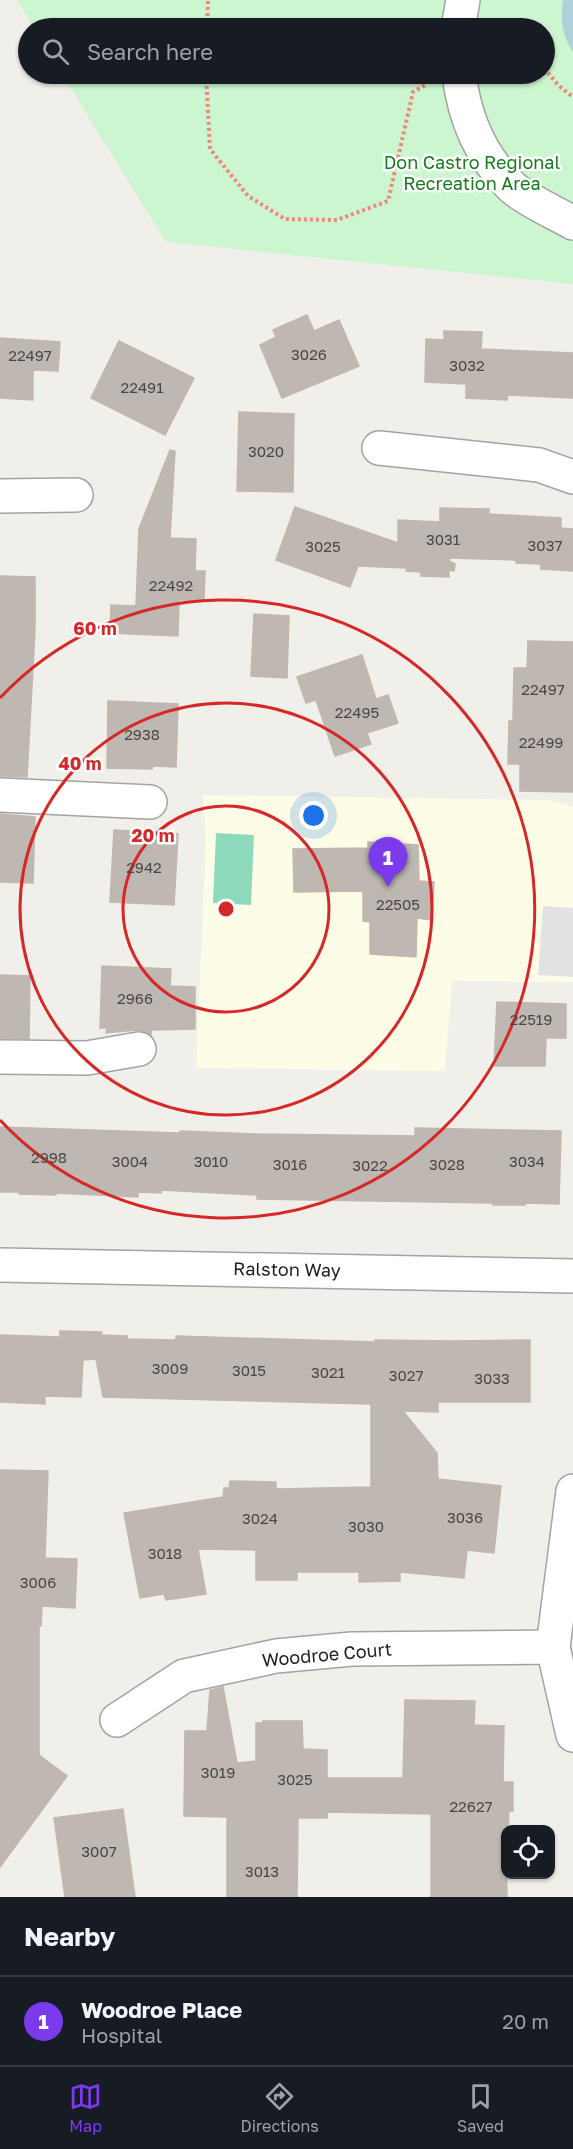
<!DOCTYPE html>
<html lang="en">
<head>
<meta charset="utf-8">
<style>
	:root { --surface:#171b24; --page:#242831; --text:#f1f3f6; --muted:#9ea1a6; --line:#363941; --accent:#7c3aed }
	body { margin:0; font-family:"Golos Text",sans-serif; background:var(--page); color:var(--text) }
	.controls { position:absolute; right:18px; bottom:18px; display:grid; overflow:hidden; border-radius:12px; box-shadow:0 2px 4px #0004 }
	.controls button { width:54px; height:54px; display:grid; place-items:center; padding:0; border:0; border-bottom:2px solid var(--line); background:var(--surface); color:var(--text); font:30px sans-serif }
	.you { position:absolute; left:314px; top:816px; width:21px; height:21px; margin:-15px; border:4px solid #fff; border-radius:50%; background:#1a73e8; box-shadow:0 0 0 9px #1a73e833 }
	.badge { display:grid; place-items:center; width:39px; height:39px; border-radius:50%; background:var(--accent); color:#fff; font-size:20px; font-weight:700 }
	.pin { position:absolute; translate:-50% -50px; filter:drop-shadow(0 2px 3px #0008) }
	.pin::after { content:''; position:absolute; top:32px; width:21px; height:18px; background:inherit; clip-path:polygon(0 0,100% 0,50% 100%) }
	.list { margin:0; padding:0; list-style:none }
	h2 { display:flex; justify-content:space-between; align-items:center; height:78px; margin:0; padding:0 24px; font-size:26px }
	h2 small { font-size:20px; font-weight:400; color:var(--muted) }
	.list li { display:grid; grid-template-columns:39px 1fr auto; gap:18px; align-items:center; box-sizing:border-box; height:90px; padding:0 24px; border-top:2px solid var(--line) }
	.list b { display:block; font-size:22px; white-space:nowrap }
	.list p { margin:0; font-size:20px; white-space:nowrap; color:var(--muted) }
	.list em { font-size:20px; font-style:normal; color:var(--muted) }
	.icon { flex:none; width:33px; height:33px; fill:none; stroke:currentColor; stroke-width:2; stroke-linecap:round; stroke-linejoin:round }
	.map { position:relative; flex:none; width:573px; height:1897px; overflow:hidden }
	.search { position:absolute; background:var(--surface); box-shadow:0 2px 4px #0004; left:18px; right:18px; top:18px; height:66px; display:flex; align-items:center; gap:15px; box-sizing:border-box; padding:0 21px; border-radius:33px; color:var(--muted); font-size:22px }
	.sheet { height:168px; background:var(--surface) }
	nav { display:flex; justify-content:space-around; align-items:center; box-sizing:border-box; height:84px; border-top:2px solid var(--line); background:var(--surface); font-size:16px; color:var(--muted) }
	nav a { display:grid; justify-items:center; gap:3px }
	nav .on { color:var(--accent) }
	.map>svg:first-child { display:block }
</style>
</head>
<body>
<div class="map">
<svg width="573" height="1897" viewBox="0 0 573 1897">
	<rect width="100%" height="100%" fill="#f1efe9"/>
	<path fill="#fdfde7" d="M203,795L549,800L573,807V982L452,981L445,1071L196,1068L206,838Z"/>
	<path fill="#cbf6cf" d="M17,0H573V284L166,242L62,74H544V28H34Z"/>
	<path fill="#8ed9bc" d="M216,833L254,835L251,905L213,903Z"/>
	<path fill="#e2e2e2" d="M543,906L573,908V977L538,975Z"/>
	<path fill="#aed1db" d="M563,0H573V52C562,36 560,19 563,0Z"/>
	<path fill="#bfb8b2" stroke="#c2b6ad" stroke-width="1.5" d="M307,315L314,331L339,320L359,366L282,398L260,345L276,337L273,330Z
		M444,331L482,332L481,349L573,353V398L508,395L507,400L466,398V384L425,382L426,339L444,340Z
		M0,338L60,342L58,371L33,370V400L0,398Z
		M119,341L194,378L165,435L91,398Z
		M239,412L294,414L293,492L237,491Z
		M170,450L175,451L170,538L196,539L195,571H205L204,600H179L178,636L110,633L111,605L136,606L139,529Z
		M295,507L398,543V520L440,522V508L489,509V514L561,518V528L573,529V571L541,569V564L516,563V560L449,558V561L455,564L454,571L449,570V577L421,576V572L406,571L407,568L358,566L350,587L276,560Z
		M0,576L35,577V630L27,777L0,776Z
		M254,614L289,616L287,678L251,676Z
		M528,641L573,642V792L520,791V764H508L509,721H513L514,668H527Z
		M362,655L376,699L388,695L398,723L367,733L371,744L335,756L316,700L306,703L297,677Z
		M108,701L178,704L176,767L153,766L152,769L107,768Z
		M0,814L35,817L33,883L0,882Z
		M114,830L178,834L174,905L110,902Z
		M368,842L418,845L419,881L434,882L432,920L417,918L416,957L370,954V922L363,921V891L294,892L293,849L368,848Z
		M102,966L171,969L170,986L195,987V1029L151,1030V1035L145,1031L136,1030L106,1033L107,1028H100Z
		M0,975L30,976L29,1039L0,1038Z
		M497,1002L566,1004V1038H546L545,1066H494Z
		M0,1127L180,1133V1131L258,1134L415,1136V1128L561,1131L559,1204L525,1203V1205H493V1203L257,1199V1195L161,1190V1193L138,1192V1197L56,1193V1195L19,1194V1192H0Z
		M60,1331L102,1332L101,1335L127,1336V1339L176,1340V1336L375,1342V1340L453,1341L530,1340V1402H438V1412L403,1411L437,1453L438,1479L501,1486L494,1553L467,1550L464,1578L400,1572V1581L359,1582V1572H297V1580H256V1550L198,1549L206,1594L166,1600L164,1594L140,1598L124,1513L223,1497L224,1488H229L230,1481L276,1482V1489L371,1487V1404L103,1397L96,1359L83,1360L81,1397L45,1396V1404L0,1402V1335L60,1337Z
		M0,1470L48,1471L45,1558L77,1559L75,1608L42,1606L41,1626H39V1755L67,1776L0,1867Z
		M223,1687L237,1763L256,1761V1723H263V1721H302L303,1749L327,1750V1778H403L405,1700L475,1701L474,1725L504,1726L503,1782H513V1811H509L508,1830H506L507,1897H431V1814L327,1812V1818H298L297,1897H227V1817L184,1816L185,1731H207L210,1690Z
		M123,1809L135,1897H65L54,1818Z"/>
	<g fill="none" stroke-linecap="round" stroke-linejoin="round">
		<g stroke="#a3a3a3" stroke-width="36">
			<path id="minor" d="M458,28L463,0
				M459,74C464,116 479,154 510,185C521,197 557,214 573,223
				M379,448L539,465L573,477
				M0,496L76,495
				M0,795L150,802
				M0,1057L87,1058L139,1049
				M0,1265L573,1276
				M573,1491L553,1647L573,1735
				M117,1720L184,1676L276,1656L352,1649L553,1647"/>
		</g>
		<path stroke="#f0887c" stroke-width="4" stroke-dasharray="3 3" stroke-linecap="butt" d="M207,28L208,0
			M544,68L558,85L573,97
			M206,74L210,149L248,196L285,219L337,220L388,201L413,92L427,84"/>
		<use href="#minor" stroke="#fff" stroke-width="33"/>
	</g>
	<g fill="none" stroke="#d62828" stroke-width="3">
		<circle cx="226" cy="909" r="103"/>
		<circle cx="226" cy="909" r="206"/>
		<path d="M0 698A309 309 0 1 1 0 1120"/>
	</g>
	<g text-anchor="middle" stroke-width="5" stroke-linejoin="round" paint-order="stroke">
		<g font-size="15" fill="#494846">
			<text x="309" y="360">3026</text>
			<text x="30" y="361">22497</text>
			<text x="467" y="371">3032</text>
			<text x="142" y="393">22491</text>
			<text x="266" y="457">3020</text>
			<text x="443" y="545">3031</text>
			<text x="545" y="551">3037</text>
			<text x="323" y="552">3025</text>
			<text x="171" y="591">22492</text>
			<text x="543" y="695">22497</text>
			<text x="357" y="718">22495</text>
			<text x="142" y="740">2938</text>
			<text x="541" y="748">22499</text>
			<text x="144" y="873">2942</text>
			<text x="398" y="910">22505</text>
			<text x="135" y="1004">2966</text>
			<text x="531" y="1025">22519</text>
			<text x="49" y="1163">2998</text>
			<text x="130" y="1167">3004</text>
			<text x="211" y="1167">3010</text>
			<text x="527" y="1167">3034</text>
			<text x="290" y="1170">3016</text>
			<text x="447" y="1170">3028</text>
			<text x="370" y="1171">3022</text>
			<text x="170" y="1374">3009</text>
			<text x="249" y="1376">3015</text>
			<text x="328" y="1378">3021</text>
			<text x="406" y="1381">3027</text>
			<text x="492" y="1384">3033</text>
			<text x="465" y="1523">3036</text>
			<text x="260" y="1524">3024</text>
			<text x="366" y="1532">3030</text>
			<text x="165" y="1559">3018</text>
			<text x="38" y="1588">3006</text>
			<text x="218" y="1778">3019</text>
			<text x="295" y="1785">3025</text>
			<text x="471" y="1812">22627</text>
			<text x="99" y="1857">3007</text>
			<text x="262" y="1877">3013</text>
		</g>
		<g font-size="18" fill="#157b1d" stroke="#fff">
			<text x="472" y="169">Don Castro Regional<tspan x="472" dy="21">Recreation Area</tspan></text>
		</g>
		<g font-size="18" fill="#222" stroke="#fff">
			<text transform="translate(287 1270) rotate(1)" y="6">Ralston Way</text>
			<text transform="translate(327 1655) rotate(-5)" y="6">Woodroe Court</text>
		</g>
	</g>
	<circle cx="226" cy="909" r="9" fill="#d62828" stroke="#fff" stroke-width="3"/>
	<g font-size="18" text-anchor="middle" font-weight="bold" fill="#d62828" stroke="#fff" stroke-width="5" stroke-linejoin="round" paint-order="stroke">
		<text x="95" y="635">60 m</text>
		<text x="80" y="770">40 m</text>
		<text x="153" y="842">20 m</text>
	</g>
</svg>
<div class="controls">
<button><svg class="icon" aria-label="locate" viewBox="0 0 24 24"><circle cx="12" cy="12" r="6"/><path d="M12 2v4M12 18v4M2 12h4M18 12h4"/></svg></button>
</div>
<div class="you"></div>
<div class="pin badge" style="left:388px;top:887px">1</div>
<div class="search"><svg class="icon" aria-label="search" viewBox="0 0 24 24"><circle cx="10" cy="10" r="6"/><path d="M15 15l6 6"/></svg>Search here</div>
</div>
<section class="sheet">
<h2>Nearby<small></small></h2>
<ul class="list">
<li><span class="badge">1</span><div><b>Woodroe Place</b><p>Hospital</p></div><em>20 m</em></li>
</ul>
</section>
<nav>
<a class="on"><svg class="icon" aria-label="map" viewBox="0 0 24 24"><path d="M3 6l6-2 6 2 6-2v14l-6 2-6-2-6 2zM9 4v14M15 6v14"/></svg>Map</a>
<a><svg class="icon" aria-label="directions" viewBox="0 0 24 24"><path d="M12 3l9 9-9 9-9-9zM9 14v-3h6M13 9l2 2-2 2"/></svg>Directions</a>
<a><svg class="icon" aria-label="saved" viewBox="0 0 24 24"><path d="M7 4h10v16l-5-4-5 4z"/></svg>Saved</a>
</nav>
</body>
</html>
